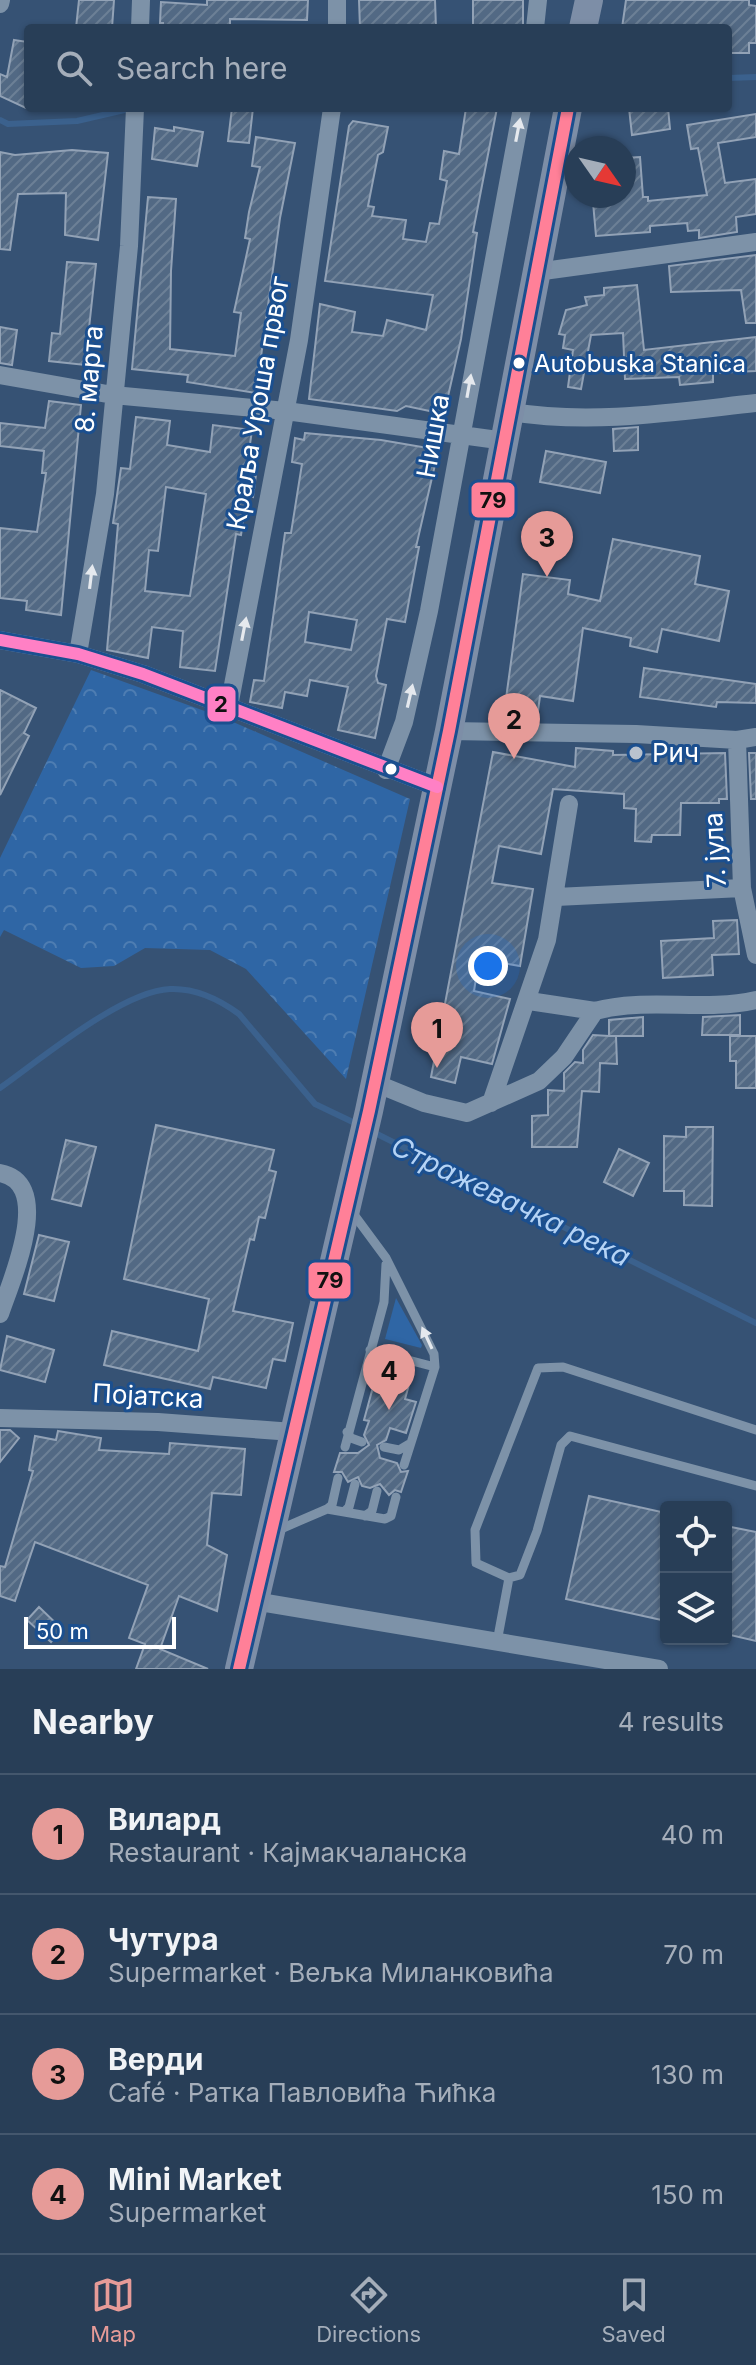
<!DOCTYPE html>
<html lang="en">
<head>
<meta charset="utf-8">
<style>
	:root { --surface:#283e57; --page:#344961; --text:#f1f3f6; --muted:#a5aeba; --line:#44576d; --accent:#e69b98 }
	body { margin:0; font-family:Inter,sans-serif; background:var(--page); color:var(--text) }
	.controls { position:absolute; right:24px; bottom:24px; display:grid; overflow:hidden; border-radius:8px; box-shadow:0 2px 6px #0004 }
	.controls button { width:72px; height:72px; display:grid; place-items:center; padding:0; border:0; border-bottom:2px solid var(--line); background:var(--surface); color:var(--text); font:40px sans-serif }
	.compass { position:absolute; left:564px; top:136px; width:72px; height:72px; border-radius:50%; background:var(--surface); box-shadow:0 2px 6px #0004; rotate:124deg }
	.scale { position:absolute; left:24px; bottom:20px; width:152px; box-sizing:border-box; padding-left:8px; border:4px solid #fff; border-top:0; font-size:22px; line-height:28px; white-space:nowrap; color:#fff; -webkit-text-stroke:6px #1b4f8f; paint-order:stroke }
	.you { position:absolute; left:488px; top:966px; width:28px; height:28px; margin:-20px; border:6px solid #fff; border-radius:50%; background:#1a73e8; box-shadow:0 0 0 12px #1a73e833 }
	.badge { display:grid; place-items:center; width:52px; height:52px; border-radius:50%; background:var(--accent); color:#111; font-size:26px; font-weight:700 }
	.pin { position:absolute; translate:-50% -66px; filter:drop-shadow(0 2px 4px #0008) }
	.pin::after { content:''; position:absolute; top:42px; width:28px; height:24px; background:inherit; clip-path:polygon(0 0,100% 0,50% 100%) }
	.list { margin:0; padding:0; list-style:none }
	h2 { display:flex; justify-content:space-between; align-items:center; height:104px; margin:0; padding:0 32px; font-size:34px }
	h2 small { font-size:26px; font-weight:400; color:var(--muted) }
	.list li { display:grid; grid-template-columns:52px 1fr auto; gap:24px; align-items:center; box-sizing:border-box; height:120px; padding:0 32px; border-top:2px solid var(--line) }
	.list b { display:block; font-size:30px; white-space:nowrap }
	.list p { margin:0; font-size:26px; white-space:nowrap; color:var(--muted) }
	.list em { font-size:26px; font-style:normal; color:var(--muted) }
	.icon { flex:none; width:44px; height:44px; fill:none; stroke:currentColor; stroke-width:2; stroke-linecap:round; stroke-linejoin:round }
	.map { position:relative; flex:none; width:756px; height:1669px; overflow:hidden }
	.search { position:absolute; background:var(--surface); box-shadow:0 2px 6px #0004; left:24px; right:24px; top:24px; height:88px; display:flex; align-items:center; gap:20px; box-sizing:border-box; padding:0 28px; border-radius:8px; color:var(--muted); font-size:30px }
	.sheet { height:584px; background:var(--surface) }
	nav { display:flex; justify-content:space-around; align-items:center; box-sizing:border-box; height:112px; border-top:2px solid var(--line); background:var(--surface); font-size:22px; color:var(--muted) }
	nav a { display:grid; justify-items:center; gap:4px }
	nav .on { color:var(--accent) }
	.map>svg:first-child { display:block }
</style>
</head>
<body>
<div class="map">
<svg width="756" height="1669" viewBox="0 0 756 1669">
	<defs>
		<pattern id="park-crowns" width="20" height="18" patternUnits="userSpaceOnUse" patternTransform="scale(2)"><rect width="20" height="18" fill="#2f66a5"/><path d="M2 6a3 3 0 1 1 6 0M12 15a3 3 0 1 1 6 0" fill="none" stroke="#4e7db2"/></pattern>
		<pattern id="building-hatch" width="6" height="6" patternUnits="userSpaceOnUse" patternTransform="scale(2)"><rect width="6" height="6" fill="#526984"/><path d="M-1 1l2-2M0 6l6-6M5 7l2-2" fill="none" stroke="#6c8096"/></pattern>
	</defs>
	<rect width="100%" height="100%" fill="#365274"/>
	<path fill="#2f66a5" d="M396,1298L422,1345L421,1348L385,1339Z"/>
	<path fill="url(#park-crowns)" d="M91,670L224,718L410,799L346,1079L246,969L210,950L145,948L114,966L81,968L4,930L0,937V858Z"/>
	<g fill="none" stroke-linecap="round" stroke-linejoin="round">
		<path stroke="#3b618d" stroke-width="6" d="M728,78L756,77
			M0,120L8,124L77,121L133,108
			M0,1088C41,1059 122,991 170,989C195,988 220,1000 239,1014L315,1104L359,1125
			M373,1132L756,1323"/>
	</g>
	<path fill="url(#building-hatch)" stroke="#92a2b6" stroke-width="2" fill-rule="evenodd" d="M79,0H114L112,28H76Z
		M207,0H308L307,20L230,19V28H163V23H160L161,2L207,5Z
		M359,0H435L436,28H360Z
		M473,0H523V27H473Z
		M626,0H749V5L756,6V43H749V53H728V28H622Z
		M14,40L28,42V109L0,96V74L7,77Z
		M232,108H253L249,143L228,141Z
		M466,108H497L473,232L477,233L461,339L444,414L406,406L397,411L309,399L320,304L355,312L352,332L383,336L387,320L426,330L433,295L325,281L349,126L353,121L388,127L383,152L378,155L368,206L374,207L372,216L406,220L403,239L426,242L430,223L439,224L447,181L440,179L444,151L459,154Z
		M629,108H668L670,129L632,135Z
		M756,114V137L718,143L725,183L756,179V214L736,217L737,232L699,238V230L688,231L687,223L650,226V232L596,236L593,202L601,201L600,196H624V158L640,157L643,197H648V201L707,195L698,148L691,149L687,125Z
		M174,127L203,132L197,166L152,159L155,128L174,131Z
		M256,137L295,143L280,218L256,393L187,382L188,375L132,369L148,197L176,199L171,271L170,349L235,356L241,313L234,312L250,239L245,238L249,212L260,167L252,166Z
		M72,150L108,153L98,240L65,235L66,193L18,194L10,250L0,249V152L15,155Z
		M756,255V323H746L741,290L671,292L669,266Z
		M67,262L96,264L85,365L49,361L52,333L60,334Z
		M637,285L644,350L756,337V371L713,373V382L680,385L679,377L625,379L623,333L591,335L581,389L568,387L573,350L563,348L565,335L559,334L566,310L587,305L585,297L604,295V288Z
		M0,327L17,330L12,365L0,363Z
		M49,401L81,405L61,615L26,610L27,601L0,598V528L37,532L46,473H42L44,451L0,446V423L45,428Z
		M136,417L170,421L167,445L210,452L213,425L252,430L247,465L257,467L253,497L247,496L241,535L236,534L215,671L180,667L183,631L152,627L148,658L107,650L118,524L113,523L121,468L130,469ZM166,487L206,494L190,596L145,591L149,550L158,551Z
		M638,427V450L614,451L613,429Z
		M305,433L381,440L428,448L426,454L437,456L416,547H419L405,622L387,619L376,676L378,683L386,685L375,738L338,730L348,687L310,680L307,696L285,692L282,708L250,702L254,680L264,681L285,533H291L302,464L292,462L295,438L304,440ZM309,612L357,620L351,650L305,642Z
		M546,451L606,462L600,493L540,482Z
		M613,539L700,556L695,584L729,591L719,641L662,629L657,652L630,646L631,638L583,628L573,701L540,696L538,711L505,706L523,574L570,580L568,594L600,601Z
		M644,668L756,684V703L717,702L716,707L640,697Z
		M0,690L36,708L24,733L29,736L0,795Z
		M576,748L613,751V755L725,753L727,799H719V803H681L680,835H652L651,842L635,841L636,809L624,808V794L553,789L541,854L499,846L492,883L533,889L520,966L479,959L474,991L510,999L492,1064L461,1057L455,1083L431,1077L493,752L575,767Z
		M749,753H756V799H751Z
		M737,920L739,954L712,955L713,975L663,978L661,941L714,938L713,921Z
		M740,1015V1035H702L703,1017Z
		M643,1017V1036H610H616L617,1064L600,1063L599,1092L582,1091L577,1147H532V1116L548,1115V1090L564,1091V1073L575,1062L583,1063V1050L593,1035L609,1036V1020Z
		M730,1036H756V1088H736V1061H730Z
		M156,1125L274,1150L269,1170L276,1172L265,1218L259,1217L254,1240L250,1239L233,1311L293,1323L285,1361L273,1359L266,1388L213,1377L210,1389L104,1365L112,1331L198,1351L209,1299L124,1279Z
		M686,1127H713L712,1206L684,1205V1191H664V1136L686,1137Z
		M66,1140L96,1147L81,1206L52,1199Z
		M619,1149L649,1163L633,1196L604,1182Z
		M39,1235L69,1242L54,1301L24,1294Z
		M7,1336L54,1350L45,1382L0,1370Z
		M379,1365L412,1374L405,1399L416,1402L406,1433L390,1428L386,1440L377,1445L380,1458L397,1463L401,1472L408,1471L401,1492L395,1490L389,1495L380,1484L370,1488L362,1486L358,1477L348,1482L342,1472H334L340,1453H358L369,1445L364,1435L369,1421L364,1420Z
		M0,1430H10L19,1438L0,1462Z
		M58,1431L101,1438L99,1450L169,1454L170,1443L245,1449L241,1495L212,1493L207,1545L227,1555L217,1611L179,1596L160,1649L208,1669H136L145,1644L129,1638L148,1585L35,1542L15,1601L0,1596V1566L5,1567L33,1471L29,1470L35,1436L56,1440Z
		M589,1496L666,1513V1621L566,1599Z
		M726,1526L756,1532V1641L726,1634Z
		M39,1607L62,1629L51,1642L27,1620Z"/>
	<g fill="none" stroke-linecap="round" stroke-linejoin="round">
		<path stroke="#7d92a8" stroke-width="9" d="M352,1212L386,1258L434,1354L435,1367L404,1465
			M370,1350L435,1367
			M756,1430L563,1367L538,1368L475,1530L476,1563L509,1578L520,1575L537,1531L561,1445L570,1436L756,1486
			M347,1432L351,1438L362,1442
			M345,1447L384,1302L386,1264
			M384,1447L399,1450L409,1444
			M327,1509L332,1505L338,1478
			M344,1512L349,1507L355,1484
			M365,1516L372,1511L377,1491
			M276,1531L327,1509L385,1519L391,1516L396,1497
			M497,1642L509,1578"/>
		<path stroke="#7d92a8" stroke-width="18" d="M0,4L1,0
			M140,28L141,0
			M337,28V0
			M535,28L538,0
			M536,272L756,242
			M0,375L113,395L286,411L505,441
			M511,412C593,425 674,412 756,403
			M0,640L78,654L143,674L437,787
			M78,654L105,494L129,246L135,108
			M229,706L299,340L332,108
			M449,731L636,734L737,740L756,737
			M737,740L742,888L756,955
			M386,770L404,722L429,611L522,108
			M556,897L742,888
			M529,1001L595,1011
			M375,1083L424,1103L467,1113L539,1081L564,1057L595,1011C647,997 703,1012 756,1000
			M491,1103L547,940L569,804
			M0,1173C55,1183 11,1281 0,1314
			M0,1418L158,1422L293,1432
			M254,1601L659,1669"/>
		<path stroke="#7d8ea7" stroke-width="28" d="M583,28L589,0
			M239,1669L369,1111L449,731L568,108"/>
		<g stroke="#1b4f8f" stroke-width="18">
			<path id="bus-1" d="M239,1669L369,1111L449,731L568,108"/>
		</g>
		<g stroke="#1b4f8f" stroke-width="18">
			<path id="bus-2" d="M0,640L78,654L143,674L437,787"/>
		</g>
		<use href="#bus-1" stroke="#ff8098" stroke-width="12"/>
		<use href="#bus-2" stroke="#ff80c5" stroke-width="12"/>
	</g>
	<defs><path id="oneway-solid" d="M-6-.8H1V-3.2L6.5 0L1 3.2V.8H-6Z" transform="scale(2)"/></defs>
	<g fill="#e5e9ee">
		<use href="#oneway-solid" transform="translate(518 130) rotate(-79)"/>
		<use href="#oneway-solid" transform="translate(469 386) rotate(-80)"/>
		<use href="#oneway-solid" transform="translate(91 577) rotate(-83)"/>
		<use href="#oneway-solid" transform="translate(244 629) rotate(-79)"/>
		<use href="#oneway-solid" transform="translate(410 696) rotate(-77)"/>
		<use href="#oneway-solid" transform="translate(427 1338) rotate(-115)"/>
	</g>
	<g fill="#fff" stroke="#1b4f8f" stroke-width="3">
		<circle cx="519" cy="363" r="7"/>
		<circle cx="391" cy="769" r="7"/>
	</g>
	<circle fill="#b9c2ce" stroke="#1b4f8f" stroke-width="3" cx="636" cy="753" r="8"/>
	<g text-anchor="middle" stroke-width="6" stroke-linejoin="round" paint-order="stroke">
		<g font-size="24" fill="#fff" stroke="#1b4f8f" text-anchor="start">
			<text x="534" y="372">Autobuska Stanica</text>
		</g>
		<g font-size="26" fill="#fff" stroke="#1b4f8f">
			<text transform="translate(89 379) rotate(-85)" y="9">8. марта</text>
			<text transform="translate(258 403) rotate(-80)" y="9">Краља Уроша првог</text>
			<text transform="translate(433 436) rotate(-80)" y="9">Нишка</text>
			<text transform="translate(715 850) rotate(-93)" y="9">7. јула</text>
			<text transform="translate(148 1396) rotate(3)" y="9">Појатска</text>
		</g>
		<g font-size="26" fill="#fff" stroke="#1b4f8f" text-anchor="start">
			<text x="652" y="762">Рич</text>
		</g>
		<g font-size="28" font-style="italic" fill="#b5d3f5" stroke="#1b4f8f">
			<text transform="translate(511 1201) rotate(26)" y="10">Стражевачка река</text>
		</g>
	</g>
	<g stroke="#1b4f8f" stroke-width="3">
		<rect x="470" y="481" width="46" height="38" rx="8" fill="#ff8098"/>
		<rect x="206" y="685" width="31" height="38" rx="8" fill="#ff80c5"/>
		<rect x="307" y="1261" width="45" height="39" rx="8" fill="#ff8098"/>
	</g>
	<g font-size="22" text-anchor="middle" font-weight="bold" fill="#111">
		<text x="493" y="508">79</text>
		<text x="221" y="712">2</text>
		<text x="330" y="1288">79</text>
	</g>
</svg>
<div class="controls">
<button><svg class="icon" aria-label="locate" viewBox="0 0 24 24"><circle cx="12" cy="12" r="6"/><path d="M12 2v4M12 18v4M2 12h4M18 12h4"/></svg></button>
<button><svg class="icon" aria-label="layers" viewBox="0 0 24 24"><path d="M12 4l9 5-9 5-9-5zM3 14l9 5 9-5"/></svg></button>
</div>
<svg class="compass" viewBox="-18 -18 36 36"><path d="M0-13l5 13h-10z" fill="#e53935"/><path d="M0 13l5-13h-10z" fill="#a5aeba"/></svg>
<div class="scale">50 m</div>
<div class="you"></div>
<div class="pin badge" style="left:437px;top:1068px">1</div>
<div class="pin badge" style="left:514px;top:759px">2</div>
<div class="pin badge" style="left:547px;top:577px">3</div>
<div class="pin badge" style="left:389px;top:1410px">4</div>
<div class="search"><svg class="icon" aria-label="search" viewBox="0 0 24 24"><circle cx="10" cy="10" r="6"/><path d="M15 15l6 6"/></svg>Search here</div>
</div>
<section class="sheet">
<h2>Nearby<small>4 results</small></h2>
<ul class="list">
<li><span class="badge">1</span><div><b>Вилард</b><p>Restaurant · Кајмакчаланска</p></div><em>40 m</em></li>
<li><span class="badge">2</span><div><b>Чутура</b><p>Supermarket · Вељка Миланковића</p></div><em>70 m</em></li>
<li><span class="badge">3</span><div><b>Верди</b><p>Café · Ратка Павловића Ћићка</p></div><em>130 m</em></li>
<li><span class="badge">4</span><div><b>Mini Market</b><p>Supermarket</p></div><em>150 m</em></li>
</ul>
</section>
<nav>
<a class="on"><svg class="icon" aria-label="map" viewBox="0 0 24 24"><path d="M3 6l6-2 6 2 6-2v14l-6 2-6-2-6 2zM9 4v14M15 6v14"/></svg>Map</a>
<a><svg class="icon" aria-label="directions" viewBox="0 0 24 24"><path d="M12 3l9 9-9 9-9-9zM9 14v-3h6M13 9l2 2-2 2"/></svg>Directions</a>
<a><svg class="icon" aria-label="saved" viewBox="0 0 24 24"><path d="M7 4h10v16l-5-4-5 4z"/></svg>Saved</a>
</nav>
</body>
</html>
